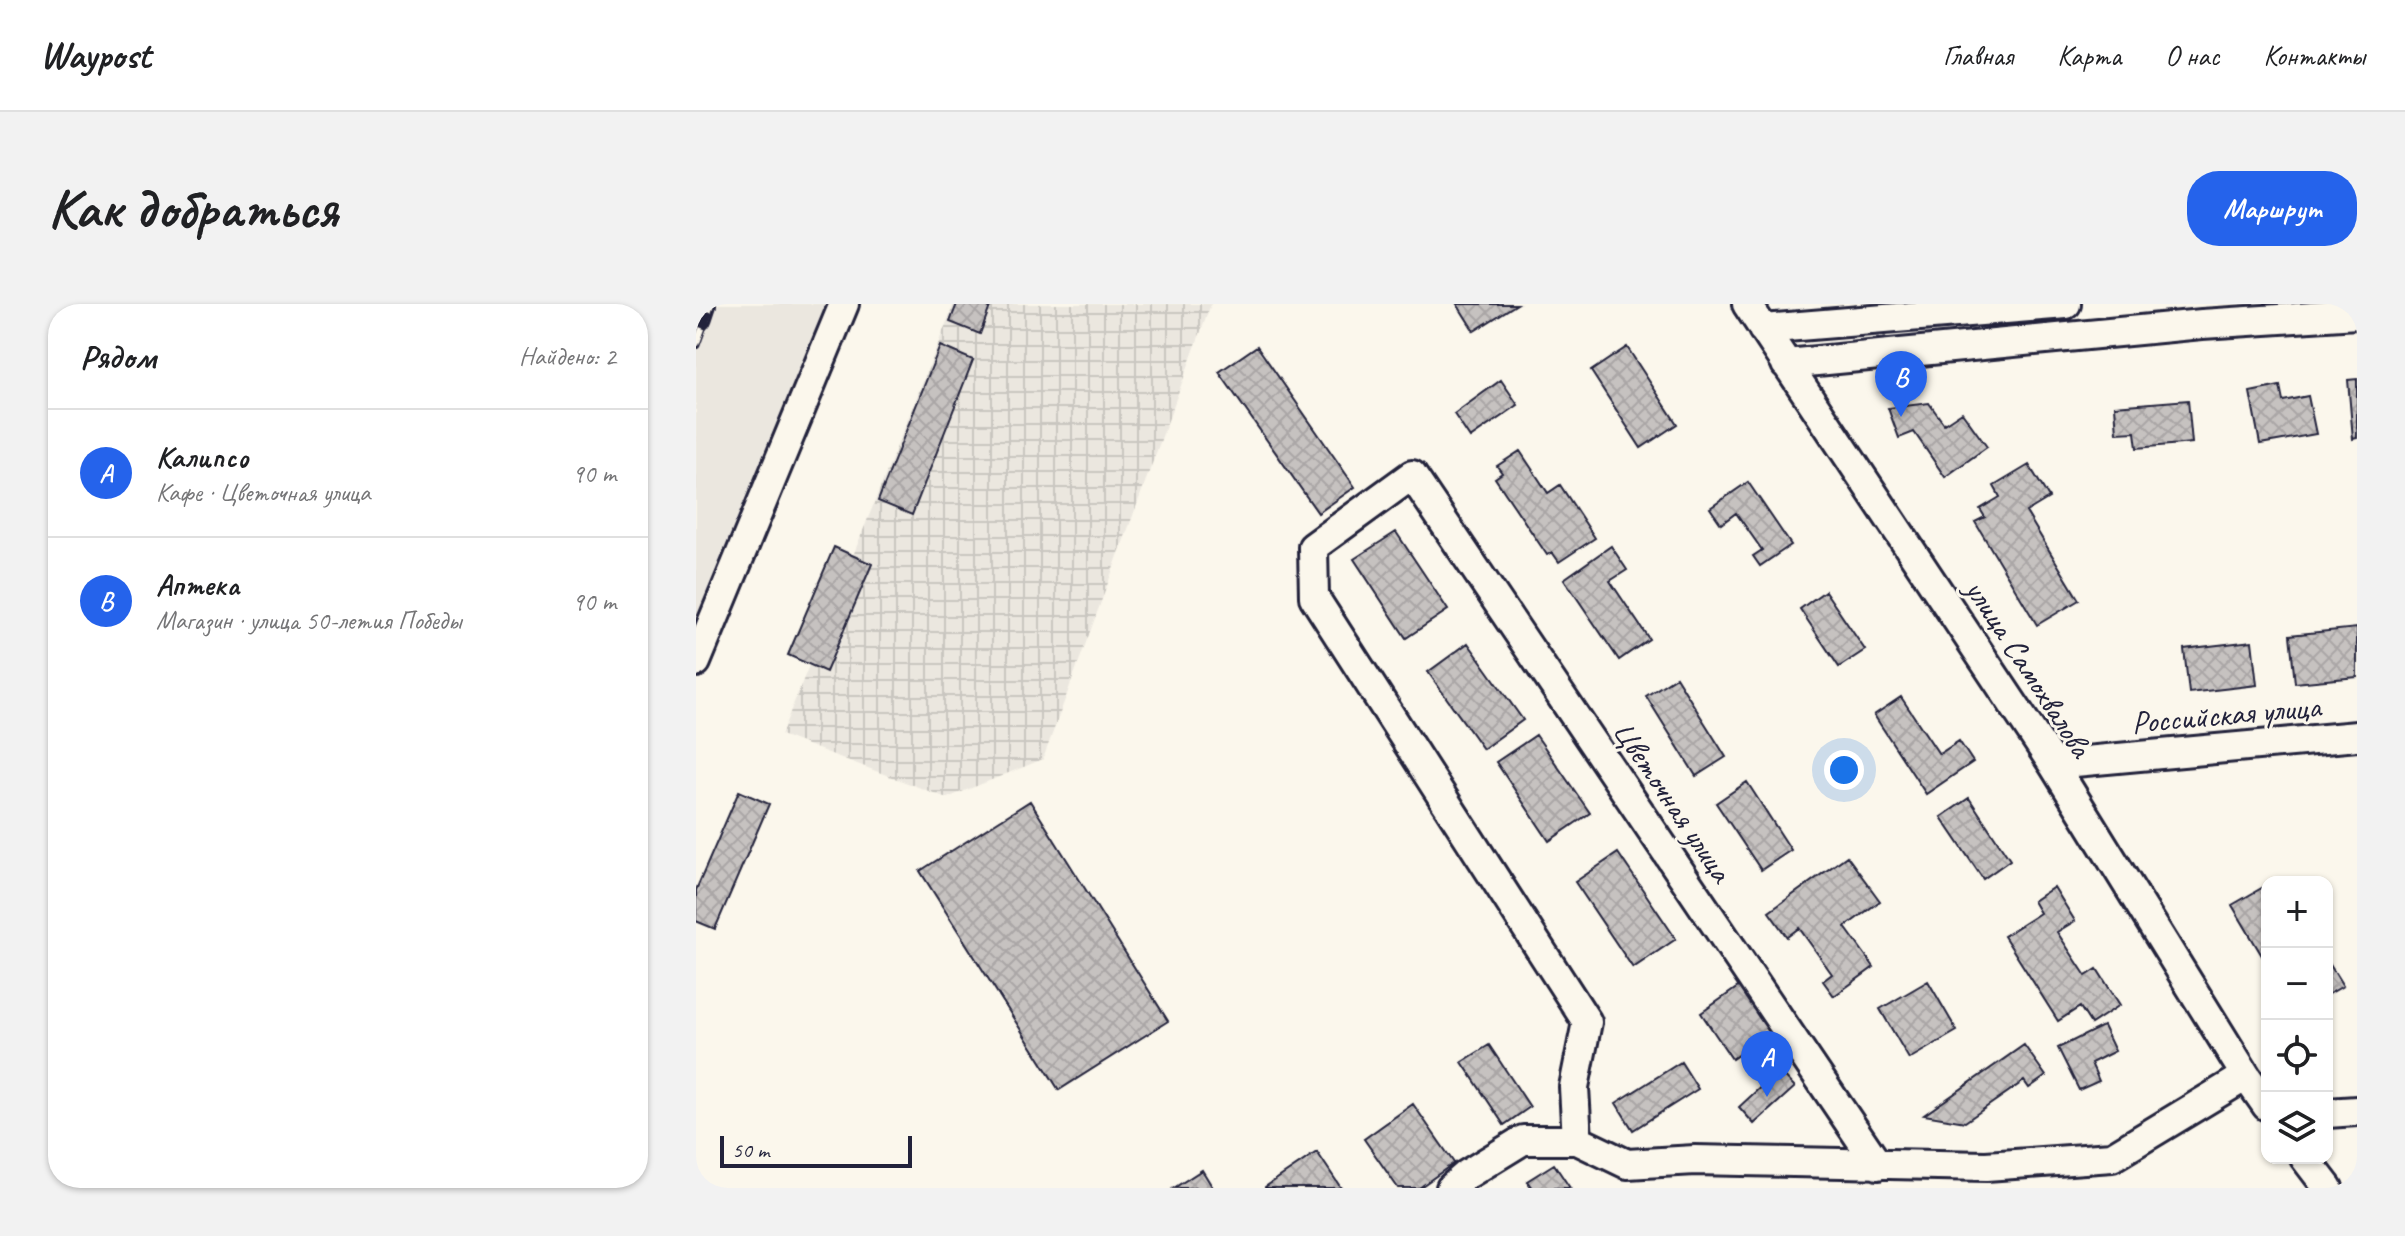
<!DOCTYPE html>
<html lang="ru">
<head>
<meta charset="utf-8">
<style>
	:root { --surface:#fff; --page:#f2f2f2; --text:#202124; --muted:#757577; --line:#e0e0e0; --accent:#2563eb }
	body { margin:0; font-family:Caveat,sans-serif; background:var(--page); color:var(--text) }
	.controls { position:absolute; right:24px; bottom:24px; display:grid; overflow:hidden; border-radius:16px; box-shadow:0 2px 6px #0004 }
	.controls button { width:72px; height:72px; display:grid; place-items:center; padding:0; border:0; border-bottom:2px solid var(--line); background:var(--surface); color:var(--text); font:40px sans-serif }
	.scale { position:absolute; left:24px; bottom:20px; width:192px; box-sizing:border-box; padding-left:8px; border:4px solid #22223b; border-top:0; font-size:22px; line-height:28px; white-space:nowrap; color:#22223b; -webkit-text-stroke:6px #fbf7ec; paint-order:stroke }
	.you { position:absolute; left:1148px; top:466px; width:28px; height:28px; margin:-20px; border:6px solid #fff; border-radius:50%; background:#1a73e8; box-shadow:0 0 0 12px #1a73e833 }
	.badge { display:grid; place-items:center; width:52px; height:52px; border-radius:50%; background:var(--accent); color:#fff; font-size:26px; font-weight:700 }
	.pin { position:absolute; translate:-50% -66px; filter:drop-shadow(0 2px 4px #0008) }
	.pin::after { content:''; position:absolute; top:42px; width:28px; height:24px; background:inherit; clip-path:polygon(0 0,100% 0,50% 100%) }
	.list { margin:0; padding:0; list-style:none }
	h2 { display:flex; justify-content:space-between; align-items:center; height:104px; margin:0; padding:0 32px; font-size:34px }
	h2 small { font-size:26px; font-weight:400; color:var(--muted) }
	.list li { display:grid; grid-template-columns:52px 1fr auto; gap:24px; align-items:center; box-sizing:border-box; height:128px; padding:0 32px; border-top:2px solid var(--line) }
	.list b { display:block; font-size:30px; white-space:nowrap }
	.list p { margin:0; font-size:26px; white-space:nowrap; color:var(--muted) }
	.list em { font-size:26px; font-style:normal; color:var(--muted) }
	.icon { flex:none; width:44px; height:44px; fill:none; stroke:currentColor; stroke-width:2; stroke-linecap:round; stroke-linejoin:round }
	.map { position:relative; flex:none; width:1661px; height:884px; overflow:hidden; border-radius:32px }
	header { display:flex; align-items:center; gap:48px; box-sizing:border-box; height:112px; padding:0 40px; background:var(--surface); border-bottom:2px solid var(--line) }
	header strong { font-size:38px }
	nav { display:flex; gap:44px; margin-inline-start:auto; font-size:28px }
	.intro { display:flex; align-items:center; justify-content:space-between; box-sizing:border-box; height:192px; padding:0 48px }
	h1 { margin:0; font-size:56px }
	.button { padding:20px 36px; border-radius:32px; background:var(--accent); color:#fff; font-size:28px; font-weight:700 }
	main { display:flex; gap:48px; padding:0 48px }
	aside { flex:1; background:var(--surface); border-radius:32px; box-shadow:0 2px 6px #0004 }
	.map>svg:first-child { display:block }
</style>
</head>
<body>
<header>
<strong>Waypost</strong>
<nav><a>Главная</a><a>Карта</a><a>О нас</a><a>Контакты</a></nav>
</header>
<div class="intro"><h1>Как добраться</h1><a class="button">Маршрут</a></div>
<main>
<aside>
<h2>Рядом<small>Найдено: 2</small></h2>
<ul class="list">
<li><span class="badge">A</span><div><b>Калипсо</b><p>Кафе · Цветочная улица</p></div><em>90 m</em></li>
<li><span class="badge">B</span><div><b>Аптека</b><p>Магазин · улица 50-летия Победы</p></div><em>90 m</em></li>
</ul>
</aside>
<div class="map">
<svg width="1661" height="884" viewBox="0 0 1661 884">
	<defs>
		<pattern id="industrial-grid" width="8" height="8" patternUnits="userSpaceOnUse" patternTransform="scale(2)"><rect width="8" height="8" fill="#ebe7df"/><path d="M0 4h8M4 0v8" fill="none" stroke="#c9c6c0"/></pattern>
		<pattern id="building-cross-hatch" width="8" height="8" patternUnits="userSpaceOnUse" patternTransform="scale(2)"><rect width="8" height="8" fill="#c6c2c0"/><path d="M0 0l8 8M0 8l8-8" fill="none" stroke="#aaa6a6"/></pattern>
	</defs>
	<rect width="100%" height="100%" fill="#fbf7ec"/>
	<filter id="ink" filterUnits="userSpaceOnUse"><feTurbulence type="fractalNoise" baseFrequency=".0125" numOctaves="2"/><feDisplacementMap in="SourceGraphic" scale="16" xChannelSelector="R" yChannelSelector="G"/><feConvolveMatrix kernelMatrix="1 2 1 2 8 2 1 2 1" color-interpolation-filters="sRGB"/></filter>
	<g filter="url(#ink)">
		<path fill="#ebe7df" d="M0,0H134L152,8L0,375Z"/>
		<path fill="url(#industrial-grid)" d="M258,0H515L347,455L251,494L85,431Z"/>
		<path fill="url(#building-cross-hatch)" stroke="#22223b" stroke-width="2" d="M261,0H295L284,30L254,18Z
			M761,0H821L778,27Z
			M244,42L277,56L216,211L182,197Z
			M561,42L659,183L622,209L523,68Z
			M931,43L981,120L945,144L895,67Z
			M1661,75V134L1657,135L1652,76Z
			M805,76L822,101L774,134L758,110Z
			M1584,82L1587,97L1612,92L1620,130L1564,140L1554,88Z
			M1492,96L1496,139L1441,144L1439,128L1421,129L1419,102Z
			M1233,99L1248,120L1266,108L1291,143L1249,173L1218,128L1203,134L1192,104Z
			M824,147L852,189L864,181L899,234L863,258L856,248L851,251L799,174L806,169L801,162Z
			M1333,161L1353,194L1330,208L1383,296L1341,321L1279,218L1289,213L1284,205L1304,193L1298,182Z
			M1052,178L1095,241L1064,262L1057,252L1066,246L1040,209L1025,220L1014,204Z
			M700,228L752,306L710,334L658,255Z
			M915,242L931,266L914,277L953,335L923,356L868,275Z
			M138,243L176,260L130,368L92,351Z
			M1129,287L1169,346L1143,363L1104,305Z
			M1661,324V373L1599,379L1594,331Z
			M1556,337L1561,381L1493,389L1488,345Z
			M772,339L827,416L787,445L732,368Z
			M980,373L1030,453L1000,472L950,392Z
			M1205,393L1243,450L1263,437L1277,458L1230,490L1178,411Z
			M840,431L894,509L853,537L800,458Z
			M1051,478L1095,546L1065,566L1020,499Z
			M43,487L73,500L19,625L0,617V586Z
			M1273,494L1314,556L1287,575L1245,513Z
			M334,497L472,717L363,786L224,567Z
			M922,549L980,635L937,664L879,578Z
			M1151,552L1184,597L1149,623L1178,663L1138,692L1127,677L1136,670L1103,624L1091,633L1073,608Z
			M1571,581V660L1536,601Z
			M1358,583L1379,617L1361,628L1390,672L1401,665L1424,701L1395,720L1384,703L1362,717L1308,632L1344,609L1337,597Z
			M1631,656L1647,682L1631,691Z
			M1232,677L1261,727L1213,755L1184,705Z
			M1045,681L1076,727L1036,755L1005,709Z
			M1407,722L1419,747L1395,759L1403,777L1383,786L1362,744Z
			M793,741L834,803L808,821L766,758Z
			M1328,741L1350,772L1333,784L1328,777L1269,818L1228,811Z
			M985,758L1002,785L937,826L920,799Z
			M1083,766L1099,783L1058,820L1043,803Z
			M717,800L758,859L723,884H702L668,835Z
			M621,848L645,884H569V883Z
			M858,860L874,884H836L831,877Z
			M506,866L517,884H478Z"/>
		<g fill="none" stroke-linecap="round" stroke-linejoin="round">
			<g stroke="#22223b" stroke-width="34">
				<path id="minor" d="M1051,0L1357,460L1550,772L1571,802
					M0,12L4,0
					M1067,25L1370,0
					M1090,60L1506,20L1661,10
					M0,358L148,0
					M1357,460L1661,432
					M1631,809L1661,807
					M881,836L878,783L891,718L618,293L617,243L716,171L1182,861
					M1609,854L1632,884
					M755,884L770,871L827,836H881L931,860L999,856L1290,862L1416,853L1550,772"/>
			</g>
			<use href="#minor" stroke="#fbf7ec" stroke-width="28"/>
			<g stroke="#22223b" stroke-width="9">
				<path id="rail" d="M0,41L15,0"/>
			</g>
			<use href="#rail" stroke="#fbf7ec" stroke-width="6" stroke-dasharray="18" stroke-linecap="butt"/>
		</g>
	</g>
	<g text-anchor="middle" stroke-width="6" stroke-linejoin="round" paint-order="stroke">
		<g font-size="32" fill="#22223b" stroke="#fbf7ec">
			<text transform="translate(1333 364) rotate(57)" y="11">улица Самохвалова</text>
			<text transform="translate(1530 410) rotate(-5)" y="11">Российская улица</text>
			<text transform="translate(977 497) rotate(56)" y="11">Цветочная улица</text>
		</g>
	</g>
</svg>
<div class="controls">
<button>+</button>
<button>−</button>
<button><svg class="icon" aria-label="locate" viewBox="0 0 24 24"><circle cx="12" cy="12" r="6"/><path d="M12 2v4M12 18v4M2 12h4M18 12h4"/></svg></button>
<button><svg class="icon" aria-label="layers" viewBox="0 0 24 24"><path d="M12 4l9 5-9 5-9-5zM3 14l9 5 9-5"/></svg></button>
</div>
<div class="scale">50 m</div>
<div class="you"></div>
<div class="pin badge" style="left:1071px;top:793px">A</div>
<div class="pin badge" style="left:1205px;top:113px">B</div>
</div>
</main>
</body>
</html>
